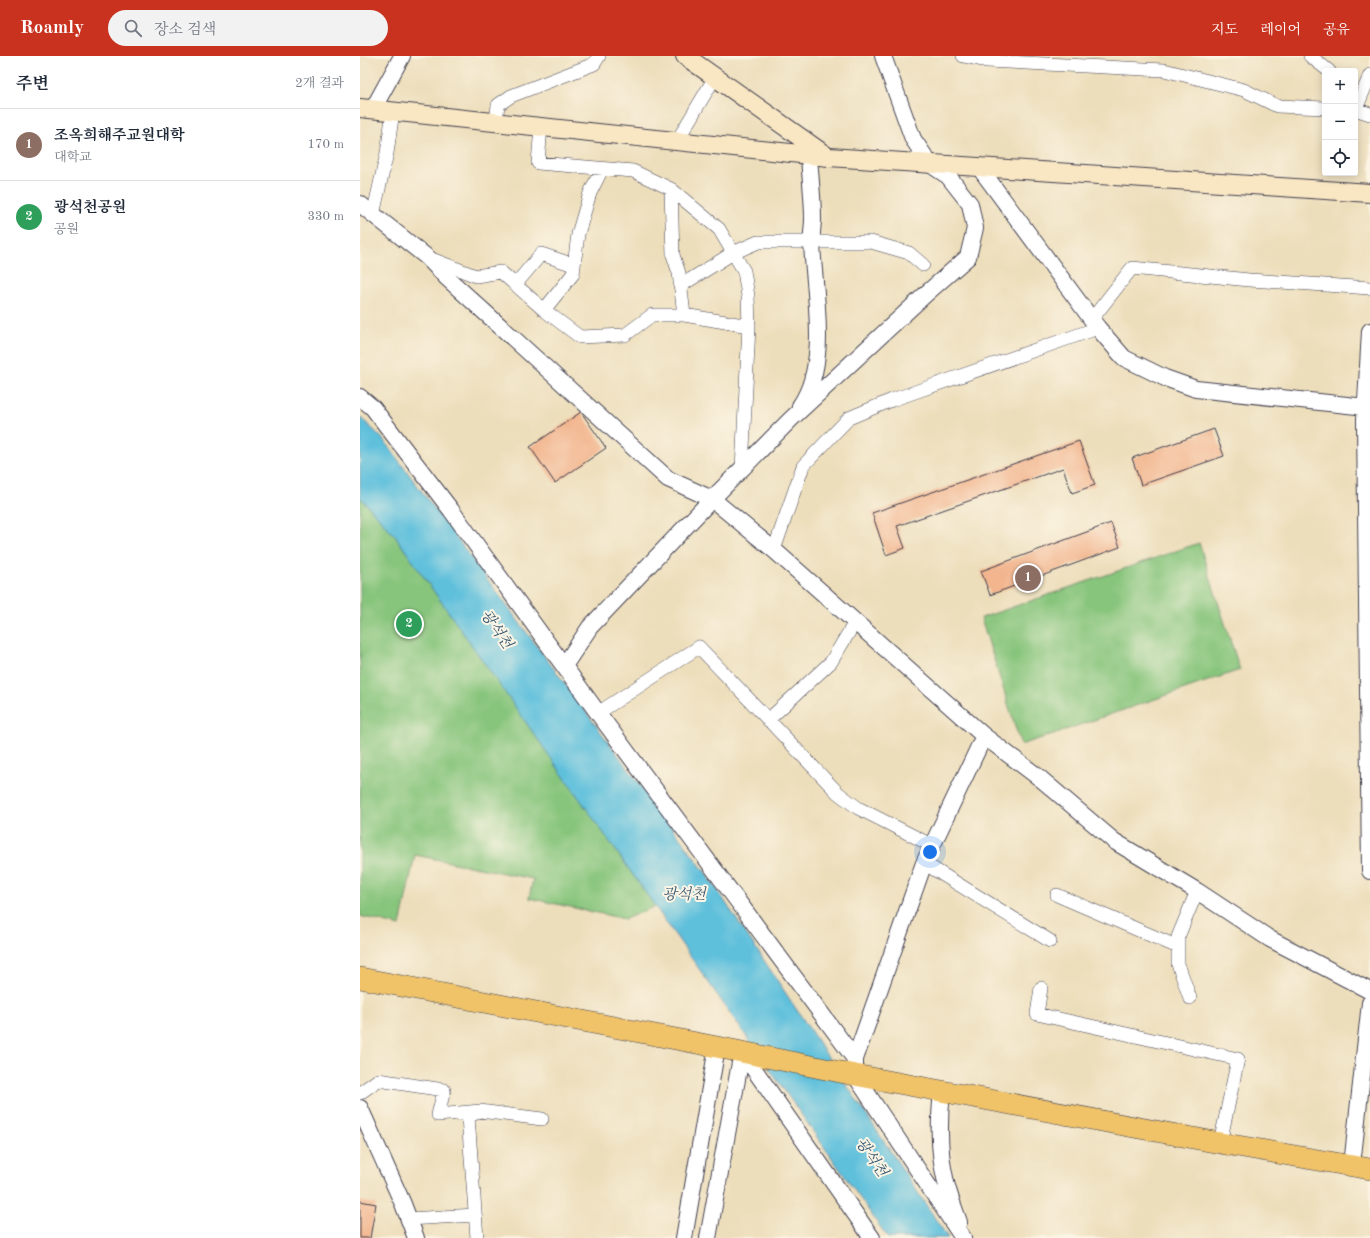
<!DOCTYPE html>
<html lang="ko">
<head>
<meta charset="utf-8">
<style>
	:root { --surface:#fff; --page:#f2f2f3; --text:#1f2937; --muted:#747a83; --line:#e0e1e3; --accent:#c8321e }
	body { margin:0; font-family:"Old Standard TT","Noto Serif KR",serif; background:var(--page); color:var(--text) }
	.controls { position:absolute; right:12px; top:12px; display:grid; overflow:hidden; border-radius:4px; box-shadow:0 2px 10px #0003 }
	.controls button { width:36px; height:36px; display:grid; place-items:center; padding:0; border:0; border-bottom:1px solid var(--line); background:var(--surface); color:var(--text); font:20px sans-serif }
	.you { position:absolute; left:570px; top:796px; width:14px; height:14px; margin:-10px; border:3px solid #fff; border-radius:50%; background:#1a73e8; box-shadow:0 0 0 6px #1a73e833 }
	.badge { display:grid; place-items:center; width:26px; height:26px; border-radius:50%; background:var(--accent); color:#fff; font-size:13px; font-weight:700 }
	.pin { position:absolute; translate:-50% -50%; border:2px solid #fff; box-shadow:0 1px 4px #0006 }
	.list { margin:0; padding:0; list-style:none }
	h2 { display:flex; justify-content:space-between; align-items:center; height:52px; margin:0; padding:0 16px; font-size:17px }
	h2 small { font-size:13px; font-weight:400; color:var(--muted) }
	.list li { display:grid; grid-template-columns:26px 1fr auto; gap:12px; align-items:center; box-sizing:border-box; height:72px; padding:0 16px; border-top:1px solid var(--line) }
	.list b { display:block; font-size:15px; white-space:nowrap }
	.list p { margin:0; font-size:13px; white-space:nowrap; color:var(--muted) }
	.list em { font-size:13px; font-style:normal; color:var(--muted) }
	.icon { flex:none; width:22px; height:22px; fill:none; stroke:currentColor; stroke-width:2; stroke-linecap:round; stroke-linejoin:round }
	.map { position:relative; flex:none; width:1010px; height:1182px; overflow:hidden }
	header { display:flex; align-items:center; gap:24px; box-sizing:border-box; height:56px; padding:0 20px; background:var(--accent); color:#fff }
	header strong { font-size:19px }
	nav { display:flex; gap:22px; margin-inline-start:auto; font-size:14px }
	.search { width:280px; height:36px; background:var(--page); display:flex; align-items:center; gap:10px; box-sizing:border-box; padding:0 14px; border-radius:22px; color:var(--muted); font-size:15px }
	main { display:flex }
	aside { flex:1; background:var(--surface) }
	.map>svg:first-child { display:block }
</style>
</head>
<body>
<header>
<strong>Roamly</strong>
<div class="search"><svg class="icon" aria-label="search" viewBox="0 0 24 24"><circle cx="10" cy="10" r="6"/><path d="M15 15l6 6"/></svg>장소 검색</div>
<nav><a>지도</a><a>레이어</a><a>공유</a></nav>
</header>
<main>
<aside>
<h2>주변<small>2개 결과</small></h2>
<ul class="list">
<li><span class="badge" style="background:#8d6e63">1</span><div><b>조옥희해주교원대학</b><p>대학교</p></div><em>170 m</em></li>
<li><span class="badge" style="background:#2e9e5b">2</span><div><b>광석천공원</b><p>공원</p></div><em>330 m</em></li>
</ul>
</aside>
<div class="map">
<svg width="1010" height="1182" viewBox="0 0 1010 1182">
	<rect width="100%" height="100%" fill="#fcf5e5"/>
	<filter id="ink" filterUnits="userSpaceOnUse"><feTurbulence type="fractalNoise" baseFrequency=".025" numOctaves="2"/><feDisplacementMap in="SourceGraphic" scale="8" xChannelSelector="R" yChannelSelector="G"/><feConvolveMatrix kernelMatrix="1 2 1 2 8 2 1 2 1" color-interpolation-filters="sRGB"/></filter>
	<filter id="wash" filterUnits="userSpaceOnUse"><feTurbulence type="fractalNoise" baseFrequency=".012" numOctaves="4" result="noise"/><feDisplacementMap in="SourceGraphic" scale="16" xChannelSelector="R" yChannelSelector="G"/><feGaussianBlur stdDeviation="0.9" result="paint"/><feColorMatrix in="noise" values="0 0 0 0 0 0 0 0 0 0 0 0 0 0 0 0 0 1.4 0 .05"/><feComposite in="paint" operator="in"/></filter>
	<g filter="url(#wash)">
		<rect width="100%" height="100%" fill="#eddebb"/>
		<path fill="#87c57c" stroke="#54745c" d="M0,441L35,480L296,850L265,863L169,842L173,823L55,799L40,870L0,860Z
			M839,487L880,614L661,689L621,562Z"/>
		<path fill="#5ec0dc" stroke="#40718c" d="M0,361L22,382L348,820L588,1182H528L35,480L0,441Z"/>
		<g id="blocks">
			<path fill="#f2b58e" d="M221,356L246,392L195,427L170,391Z
				M854,373L864,400L781,429L772,402Z
				M719,385L735,429L712,437L703,412L537,470L545,492L526,499L512,457Z
				M751,467L760,491L630,539L621,515Z
				M0,1145L16,1148L10,1182H0Z"/>
		</g>
	</g>
	<g filter="url(#ink)">
		<use href="#blocks" fill-opacity="0" stroke="#403e4e" stroke-width="1"/>
		<g fill="none" stroke-linecap="round" stroke-linejoin="round">
			<g stroke="#403e4e" stroke-width="14">
				<path id="minor" d="M603,0L627,5L804,14L884,34L917,50L965,52
					M950,0L969,15
					M995,53L1010,58
					M996,53L1010,19
					M136,66L138,49L151,40L234,8L239,0
					M181,71L178,107L273,115L311,133L359,173L384,215L388,240L389,270L382,413
					M317,85L355,21
					M311,133L313,199L319,217L324,259
					M13,159L27,97L33,55
					M69,202L116,220L141,216L184,254L220,281L265,279L292,259H324L389,270
					M155,229L181,198L214,209
					M320,230L373,197L398,186H511L549,197L563,209
					M184,254L213,218L218,178L230,137L242,113
					M732,263L772,212L889,224L1010,232
					M414,494L443,410L489,362L532,344L738,272
					M238,657L339,591L478,737L498,752L571,789
					M408,664L471,606L495,566
					M564,807L690,885
					M697,839L818,891
					M681,932L677,958L878,1003L860,1087
					M830,942L818,908V881L837,835
					M0,1037L18,1024L84,1034L78,1059L120,1055L182,1063
					M49,1163L115,1159
					M117,1182L108,1061L120,1055"/>
			</g>
			<g stroke="#403e4e" stroke-width="18">
				<path id="tertiary" d="M13,53L42,0
					M619,111L738,272L764,302L805,322L836,333L1006,351
					M0,148L68,202L86,221L308,423L352,443L414,494L624,680L681,723L754,785L837,835L910,883L1010,935
					M1010,275L1005,363L1010,815
					M0,341L13,352L91,454L238,657L495,1003V1019L603,1182
					M440,350C470,307 454,237 452,187C451,179 453,171 453,163C453,142 450,120 449,99
					M204,610L230,571L352,443L431,363L568,236L608,201L615,172L610,148L588,120L570,108L553,83L523,0
					M382,996L512,1182
					M495,1003L564,807L624,680
					M582,1035C579,1064 578,1092 585,1122C588,1137 594,1152 599,1166
					M0,1052L43,1148L56,1182
					M992,1109L1010,947
					M324,1182L357,991
					M348,1182L382,996"/>
			</g>
			<g stroke="#403e4e" stroke-width="20">
				<path id="secondary" d="M325,0L468,101
					M0,52L469,101L1010,137"/>
			</g>
			<g stroke="#403e4e" stroke-width="22">
				<path id="primary" d="M0,922L357,991L495,1019L860,1087L1010,1113"/>
			</g>
			<use href="#minor" stroke="#fff" stroke-width="13"/>
			<use href="#tertiary" stroke="#fff" stroke-width="16"/>
			<use href="#secondary" stroke="#f9e7c3" stroke-width="18"/>
			<use href="#primary" stroke="#f0c369" stroke-width="21"/>
		</g>
	</g>
	<g text-anchor="middle" stroke-width="4" stroke-linejoin="round" paint-order="stroke">
		<g font-size="15" font-style="italic" fill="#375973" stroke="#fcf5e5">
			<text transform="translate(137 573) rotate(55)" y="5">광석천</text>
			<text x="324" y="843">광석천</text>
			<text transform="translate(512 1101) rotate(55)" y="5">광석천</text>
		</g>
	</g>
</svg>
<div class="controls">
<button>+</button>
<button>−</button>
<button><svg class="icon" aria-label="locate" viewBox="0 0 24 24"><circle cx="12" cy="12" r="6"/><path d="M12 2v4M12 18v4M2 12h4M18 12h4"/></svg></button>
</div>
<div class="you"></div>
<div class="pin badge" style="left:668px;top:522px;background:#8d6e63">1</div>
<div class="pin badge" style="left:49px;top:568px;background:#2e9e5b">2</div>
</div>
</main>
</body>
</html>
